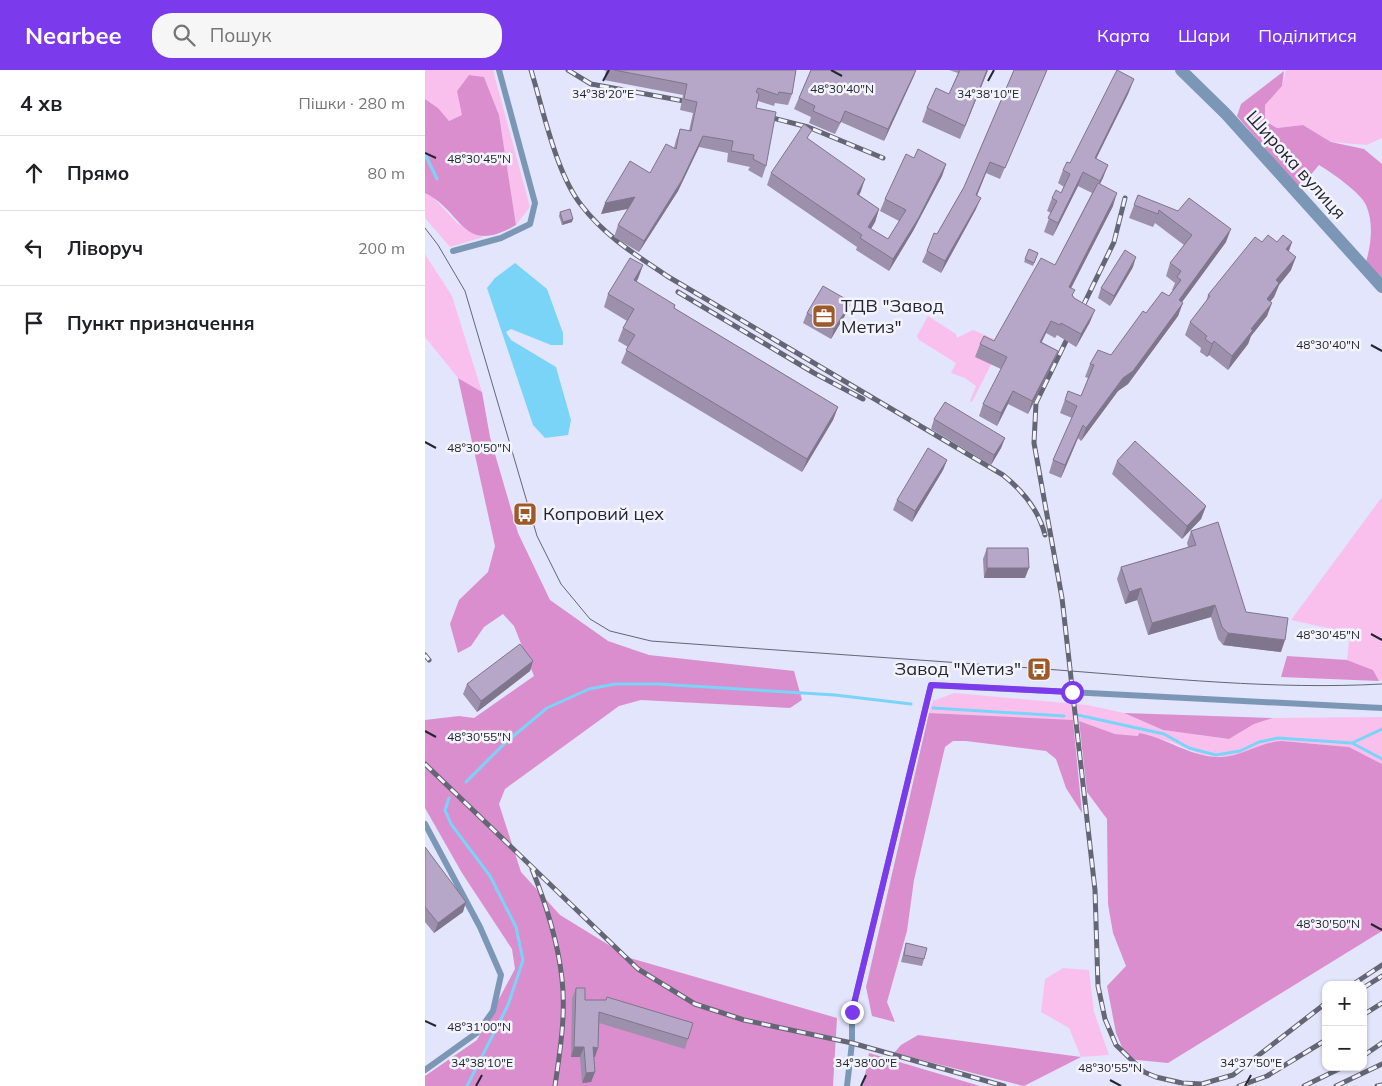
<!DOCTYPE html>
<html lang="uk">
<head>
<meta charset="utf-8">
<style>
	:root { --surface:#fff; --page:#f6f6f6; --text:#202124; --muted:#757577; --line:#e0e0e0; --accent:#7c3aed }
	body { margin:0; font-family:Mulish,sans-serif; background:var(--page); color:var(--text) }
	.controls { position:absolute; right:15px; bottom:15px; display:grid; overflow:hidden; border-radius:10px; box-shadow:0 1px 4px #0004 }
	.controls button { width:45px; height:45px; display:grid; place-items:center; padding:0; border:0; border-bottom:1px solid var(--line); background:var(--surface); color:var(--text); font:25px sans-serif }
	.stop { position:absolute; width:15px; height:15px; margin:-11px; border:4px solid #7c3aed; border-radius:50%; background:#fff }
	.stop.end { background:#7c3aed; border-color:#fff; box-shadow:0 1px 5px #0008 }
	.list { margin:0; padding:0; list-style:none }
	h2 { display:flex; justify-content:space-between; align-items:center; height:65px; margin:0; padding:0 20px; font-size:21px }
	h2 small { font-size:16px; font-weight:400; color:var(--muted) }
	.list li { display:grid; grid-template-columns:32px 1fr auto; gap:15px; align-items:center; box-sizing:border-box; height:75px; padding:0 20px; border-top:1px solid var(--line) }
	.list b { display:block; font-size:19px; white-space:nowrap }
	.list em { font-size:16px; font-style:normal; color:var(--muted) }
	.icon { flex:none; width:28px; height:28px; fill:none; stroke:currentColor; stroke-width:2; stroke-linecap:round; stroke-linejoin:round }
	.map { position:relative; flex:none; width:957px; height:1016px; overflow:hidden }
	header { display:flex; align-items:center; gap:30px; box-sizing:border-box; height:70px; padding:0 25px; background:var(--accent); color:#fff }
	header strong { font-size:24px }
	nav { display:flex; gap:28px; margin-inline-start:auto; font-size:18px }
	.search { width:350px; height:45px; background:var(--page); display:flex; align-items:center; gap:12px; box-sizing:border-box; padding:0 18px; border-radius:20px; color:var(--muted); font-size:19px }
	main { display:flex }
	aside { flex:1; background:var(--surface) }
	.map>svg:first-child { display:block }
</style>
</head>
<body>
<header>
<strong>Nearbee</strong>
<div class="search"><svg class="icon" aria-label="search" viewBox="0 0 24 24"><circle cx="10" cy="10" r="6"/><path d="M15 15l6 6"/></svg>Пошук</div>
<nav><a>Карта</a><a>Шари</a><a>Поділитися</a></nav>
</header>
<main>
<aside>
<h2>4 хв<small>Пішки · 280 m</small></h2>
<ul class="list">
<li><svg class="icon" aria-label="ahead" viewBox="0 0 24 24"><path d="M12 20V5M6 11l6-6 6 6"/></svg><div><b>Прямо</b></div><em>80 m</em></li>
<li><svg class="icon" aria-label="left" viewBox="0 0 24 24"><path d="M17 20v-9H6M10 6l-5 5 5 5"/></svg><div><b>Ліворуч</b></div><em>200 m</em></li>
<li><svg class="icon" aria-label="arrive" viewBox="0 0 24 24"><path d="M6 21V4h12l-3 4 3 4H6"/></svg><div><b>Пункт призначення</b></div></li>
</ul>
</aside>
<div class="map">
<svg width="957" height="1016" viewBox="0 0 957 1016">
	<rect width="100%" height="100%" fill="#e2e5fb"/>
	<path fill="#f9c0ee" d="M0,0H68L105,137L91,155L74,45L59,7L44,5L32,21L38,45L24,51L13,38L0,29Z
		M861,0H957V68L942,75L906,72L878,55L852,58L840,51V35L857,16Z
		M0,123L8,127L32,153L58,167L25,177L0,148Z
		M0,184L27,226L57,322L33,308L0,267Z
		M503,246L531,264L532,268L548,260L572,270L573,281L547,332L545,331L551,316L540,308L526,303L531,293L494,270L492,266Z
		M957,427V610L954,611L948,600L922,590L925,563L866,550Z
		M529,623L662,635L699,643L738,660L804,669L829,654L848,648L957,647V694L924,677L857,671L848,672L806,687L777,685L746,672L714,663L713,666L690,664L654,651L504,643L508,631Z
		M638,898L664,900L669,942L684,985L656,987L644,958L616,942L620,909Z"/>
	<path fill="#db8ece" d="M859,1L857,16L840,35V51L852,58L878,55L906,72L939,79L957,94V210L941,192C946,175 949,153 941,135C936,123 906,102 894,95L883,108L877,122L812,46L816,34Z
		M44,5L59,7L74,45L91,155C37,187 38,141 0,123V29L13,38L24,51L37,45L32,21Z
		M33,308L57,322L65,367L93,463L125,530L183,571L224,585L369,601L377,630L365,638L216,630L194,636L80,719L74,734L96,802L135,845L205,888L412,948L408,1016H0V1006L52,970L90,899L87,879L37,803L0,738V650L34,646L49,648L109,606L89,556L78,544L59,557L46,576L33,583L25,554L34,530L63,502L70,476Z
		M862,586L922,590L948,600L954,611L856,607Z
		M504,643L648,650L657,743L641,718L631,689L621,681L541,671H528L520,677L489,810L482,861L462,932L470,952L447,946L441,917Z
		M699,643L848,648L829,654L804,669L738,660Z
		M654,651L690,664L713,666L714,663C742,668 765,687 795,687C817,687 835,672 857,671L924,677L957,694V861L743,993L702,989L691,963L682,916L701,896L688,863L683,834L682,749L662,722Z
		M493,965L656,987L599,1016L469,983L476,975Z
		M444,983L555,1016H438Z"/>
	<path fill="#7ad4f8" d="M90,193L122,219L138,263V275H126L86,259L81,262L86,270L131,297L146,350L143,365L120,368L108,355L62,218L70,208Z"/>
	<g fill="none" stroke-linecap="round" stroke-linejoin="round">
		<path stroke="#7ad4f8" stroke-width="3" d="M0,84L12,109
			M508,638L639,646
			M653,645L739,664L764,678L791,685L815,681L834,672L853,668L927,673L957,689
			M927,673L957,659
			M41,712L80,673L122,638L164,619L190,614H233L410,625L486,634
			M24,728L20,740L26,754L65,806L91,857L98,890L83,935L42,1016"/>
		<path stroke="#7c97b6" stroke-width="6" d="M28,181L76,168L105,154L110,133L74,0
			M0,754L55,857L76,905L68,941L53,962L0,1000
			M422,1016L427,973V942L506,615L957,638"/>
		<path stroke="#7c97b6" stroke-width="12" d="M756,0L801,44L957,217"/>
		<path stroke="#646676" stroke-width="1" d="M0,158L13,175L40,221L112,466L136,514L165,549L185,561L226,571C362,581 498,590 633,600C739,608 851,620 957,614"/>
		<g stroke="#646676" stroke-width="5">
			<path id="rail" d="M106,0C118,39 131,104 157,136C180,166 211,185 242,206L578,405C597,420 614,441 620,465
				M143,0L166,14L270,33
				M336,45L383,57L458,88
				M700,128L689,172L611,333L609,373L637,528L670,820L673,916L680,949L691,975L719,1002L731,1007L757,1013L777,1014L808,1005L901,933
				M253,222L389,303L438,329
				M0,585L4,590
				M0,694L213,899L270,934L319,950L427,973L579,1016
				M107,799C121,834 133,872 137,909C141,945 135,981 130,1016
				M927,915L957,895
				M938,918L957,906
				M938,945L957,933
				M938,986L957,973
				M814,1016L842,1006L901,970
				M879,1016L918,997
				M911,1016L957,994
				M952,1016L957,1015"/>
		</g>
		<use href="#rail" stroke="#f3f4fb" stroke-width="3" stroke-dasharray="9" stroke-linecap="butt"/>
	</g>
	<path fill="#9d90ac" d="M178,0H371L367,24L363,35L350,33L349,36L333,31L331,38L341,96L337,108L323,100L325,97L302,92L303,83L274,77L253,121L214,182L189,167L193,155L203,139L176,144L225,103L249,78L251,70L255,59L264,61L268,43L255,40L258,25L179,10L181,1Z
		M386,0H491L459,71L416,52L410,64L384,53L386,47L369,39Z
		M524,0H563L535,69L497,52L502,38L524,24L533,3Z
		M589,0H622L575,109L561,103L552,126L551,139L516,203L497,192L502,181L512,164L539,117Z
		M704,22L671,89L683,95L675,114L688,136L646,218L648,226L665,252L651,277L632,265L630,268L621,263L617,272L633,281L628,293L603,344L583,334L572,356L554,346L558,334L576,299L550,287L555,274L569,271L630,195L667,123L653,116L628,166L619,162L626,143L622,141L627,128L636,123L639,117L633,113L638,100L645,93Z
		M384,70L436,121L434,125L454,139L450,152L446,159L463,169L474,151L455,141L460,129L489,88L521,94L517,106L488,161L464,201L431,180L432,177L342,115L346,103Z
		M713,125L801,172L757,232L753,246L703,314L693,321L656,371L653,368L636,408L624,403L628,390L647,348L635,343L643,321L656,326L663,308L660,307L665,294L686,285L721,243L744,226L748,220H747L750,213L741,206L745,193L759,175L730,153L728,157L704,148Z
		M135,142L147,152L137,155L134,146Z
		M837,172H867L864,181L866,200L854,215L849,227L845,232L842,246L826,266L823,274L803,300L784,285L782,287L775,282L776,278L760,265L765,252L781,232L783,225Z
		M604,179L613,183L608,196L599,192Z
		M218,195L211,212L250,235L249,238L413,337L408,350L377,402L196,293L203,277L193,271L198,258L202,251L179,237L183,224Z
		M708,197L685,236L673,228L676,218Z
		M426,232L422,242L406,269L378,253L382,243Z
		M509,349L580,368L576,378L566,395L506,359Z
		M522,390L518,400L487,452L468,440L472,430Z
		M692,391L781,436L776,449L757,469L687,404Z
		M766,461L821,542L856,582L798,575L793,569L786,547L723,565L712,530L700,534L692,509L696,497L763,477L762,473Z
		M562,478L600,508H559L558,489Z
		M108,591L105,601L52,642L38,624L42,614Z
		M0,777L38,842L9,863L0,852Z
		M481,873L499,889L497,896L476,892L479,880Z
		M151,918L160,930L263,969L260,979L174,953L170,987H168L170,1002L166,1012L157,1013L155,987H146L147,928Z"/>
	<path fill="#7f758c" d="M491,0L489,6L459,71L463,59Z
		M562,0H563L535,69L540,56Z
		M709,9L704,22L665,101L670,88Z
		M278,66L274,77L253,121L214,182L219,171Z
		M565,92L561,103L547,137L551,125Z
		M521,94L517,106L488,161L464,201L468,189Z
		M683,95L678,108L670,124L675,111Z
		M658,102L653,116L628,166L633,153Z
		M440,109L436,121L428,137L432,124Z
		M692,123L688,136L640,230L644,217Z
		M210,127L206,138L176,144L180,133Z
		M556,128L551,139L516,203L520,191Z
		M454,139L450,152L439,170L443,157Z
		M148,149L147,152L137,155L138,152Z
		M806,159L801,172L749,243L754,230Z
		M867,172L862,185L861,179Z
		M711,187L708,197L685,236L689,226Z
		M871,187L866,200L854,215L849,227L837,242L842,229L851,210Z
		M218,195L213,209L204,224L209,210Z
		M426,232L422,242L406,269L409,259Z
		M758,233L753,246L703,314L693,321L656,371L661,358L698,308Z
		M847,233L842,246L826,266L823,274L803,300L807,286L826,259Z
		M670,240L665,252L651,277L656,264Z
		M626,251L621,263L610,284L615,272Z
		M789,271L784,285L782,287L787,274Z
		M633,281L628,293L603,344L607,331Z
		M588,321L583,334L572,356L576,343Z
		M413,337L408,350L377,402L382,389Z
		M658,355L653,368L636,408L640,395Z
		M580,368L576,378L566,395L569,385Z
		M522,390L518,400L487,452L490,441Z
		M781,436L776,449L757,469L762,456Z
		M562,498H604L600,508H559Z
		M716,518L712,530L700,534L704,522Z
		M790,535L786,547L723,565L727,553Z
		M803,563L860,570L856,582L798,575Z
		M108,591L105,601L52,642L56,631Z
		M41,832L38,842L9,863L13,853Z
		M149,977H159L155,987H146Z
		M168,977L173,978L170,987H164Z
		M170,1002L166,1012L157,1013L161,1003Z"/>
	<path fill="#b6a7c8" stroke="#7f758c" d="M189,0H371L367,24L354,22L353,25L333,18L331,22L334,24L331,38L351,42L341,96L328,89L329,85L306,81L308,71L278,66L257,110L219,171L193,155L210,127L180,133L205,91L225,103L241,74L251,79L255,59L266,61L272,32L259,29L262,14Z
		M386,0H491L463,59L420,41L415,53L388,41L390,36L374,28Z
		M535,0H562L540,56L502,38L511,18L524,24Z
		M589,0H622L580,98L565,92L551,125L556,128L520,191L502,181L509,163L512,164L539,117Z
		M692,0L709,9L670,88L683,95L675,111L658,102L633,153L623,148L632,131L627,128L631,120L636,123L645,104L638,100L642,92L645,93Z
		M379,54L387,60L382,68L440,109L432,124L454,139L443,157L463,169L481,140L460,129L481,84L489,88L493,79L521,94L493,149L468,189L435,168L437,165L346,103Z
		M673,113L692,123L644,217L650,220L647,225L649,228L670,240L656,264L636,253L635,255L626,251L615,272L633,281L607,331L588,321L576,343L558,334L582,287L555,274L559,266L569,271L616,188L630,195Z
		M713,125L753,141L764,128L806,159L754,230L758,233L708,301L698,308L661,358L658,355L640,395L628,390L652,336L640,330L643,321L656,326L669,295L665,294L673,280L686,285L718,241L721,243L737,222L744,226L756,210L752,207L756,201L745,193L767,165L734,140L733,144L709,135Z
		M145,139L148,149L138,152L135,142Z
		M843,165L852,172L858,165L867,172L861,179L871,187L851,210L854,213L842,229L847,233L826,259L828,260L807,286L789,271L787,274L780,269L782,266L765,252L785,226L783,225L830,167L837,172Z
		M604,179L613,183L609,193L600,189Z
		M700,180L711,187L689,226L676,218Z
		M205,188L218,195L209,210L250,235L249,238L413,337L382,389L201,280L210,265L198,258L209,239L183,224Z
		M398,216L426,232L409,259L382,243Z
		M520,332L580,368L569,385L509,349Z
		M710,371L781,436L762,456L692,391Z
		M503,378L522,390L490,441L472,430Z
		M793,452L821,542L863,548L860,570L803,563L797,557L790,535L727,553L716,518L704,522L696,497L771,475L766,461Z
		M562,478H603L604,498H562Z
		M95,574L108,591L56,631L42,614Z
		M0,777L41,832L13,853L0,837Z
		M481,873L502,878L499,889L479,885Z
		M151,918H160V930H181L182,927L268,953L263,969L174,942L173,978L168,977L170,1002L161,1003L159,977H149Z"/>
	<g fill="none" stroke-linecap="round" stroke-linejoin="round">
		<path stroke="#7c3aed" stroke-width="6" d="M427,942L506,615L647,622"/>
	</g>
	<path fill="none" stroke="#242532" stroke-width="2" d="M406,0L417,6M178,11L184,0M563,11L569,0M0,83L11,88M946,275L957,281M0,372L11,378M946,564L957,570M0,661L11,667M946,854L957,860M0,951L11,956M685,1010L696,1016M51,1016L57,1005M436,1016L441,1005M820,1016L826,1005"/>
	<defs>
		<g id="office-square" transform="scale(1.25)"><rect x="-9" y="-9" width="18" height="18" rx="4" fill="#9d592a" stroke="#f3f4fb"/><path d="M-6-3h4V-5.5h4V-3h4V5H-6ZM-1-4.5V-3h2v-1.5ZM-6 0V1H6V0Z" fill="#fff"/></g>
		<g id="bus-square" transform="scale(1.25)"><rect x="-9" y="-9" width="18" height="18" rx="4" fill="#9d592a" stroke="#f3f4fb"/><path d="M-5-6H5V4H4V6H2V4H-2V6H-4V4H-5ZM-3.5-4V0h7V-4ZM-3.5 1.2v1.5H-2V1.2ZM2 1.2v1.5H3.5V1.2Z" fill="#fff"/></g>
	</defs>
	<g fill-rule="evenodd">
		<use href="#office-square" x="399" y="246"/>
		<use href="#bus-square" x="100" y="444"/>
		<use href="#bus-square" x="614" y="599"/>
	</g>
	<g text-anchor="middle" stroke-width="5" stroke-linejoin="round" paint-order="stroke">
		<g font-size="18" fill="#242532" stroke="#f3f4fb">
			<text transform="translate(871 95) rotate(48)" y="6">Широка вулиця</text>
		</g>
		<g font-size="18" fill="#242532" stroke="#f3f4fb" text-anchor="start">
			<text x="416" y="242">ТДВ "Завод<tspan x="416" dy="21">Метиз"</tspan></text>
			<text x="118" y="450">Копровий цех</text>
			<text x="596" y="605" text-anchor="end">Завод "Метиз"</text>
		</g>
	</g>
	<g font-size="12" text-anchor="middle" fill="#242532" stroke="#f3f4fb" stroke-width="5" stroke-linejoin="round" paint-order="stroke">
		<text x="417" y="23">48°30'40"N</text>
		<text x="178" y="28">34°38'20"E</text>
		<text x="563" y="28">34°38'10"E</text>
		<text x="54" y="93">48°30'45"N</text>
		<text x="903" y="279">48°30'40"N</text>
		<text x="54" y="382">48°30'50"N</text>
		<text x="903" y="569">48°30'45"N</text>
		<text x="54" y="671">48°30'55"N</text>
		<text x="903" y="858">48°30'50"N</text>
		<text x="54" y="961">48°31'00"N</text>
		<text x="57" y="997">34°38'10"E</text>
		<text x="441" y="997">34°38'00"E</text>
		<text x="826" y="997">34°37'50"E</text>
		<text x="685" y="1002">48°30'55"N</text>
	</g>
</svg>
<div class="controls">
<button>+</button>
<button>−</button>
</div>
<div class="stop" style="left:647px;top:622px"></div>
<div class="stop end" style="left:427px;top:942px"></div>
</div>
</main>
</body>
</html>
